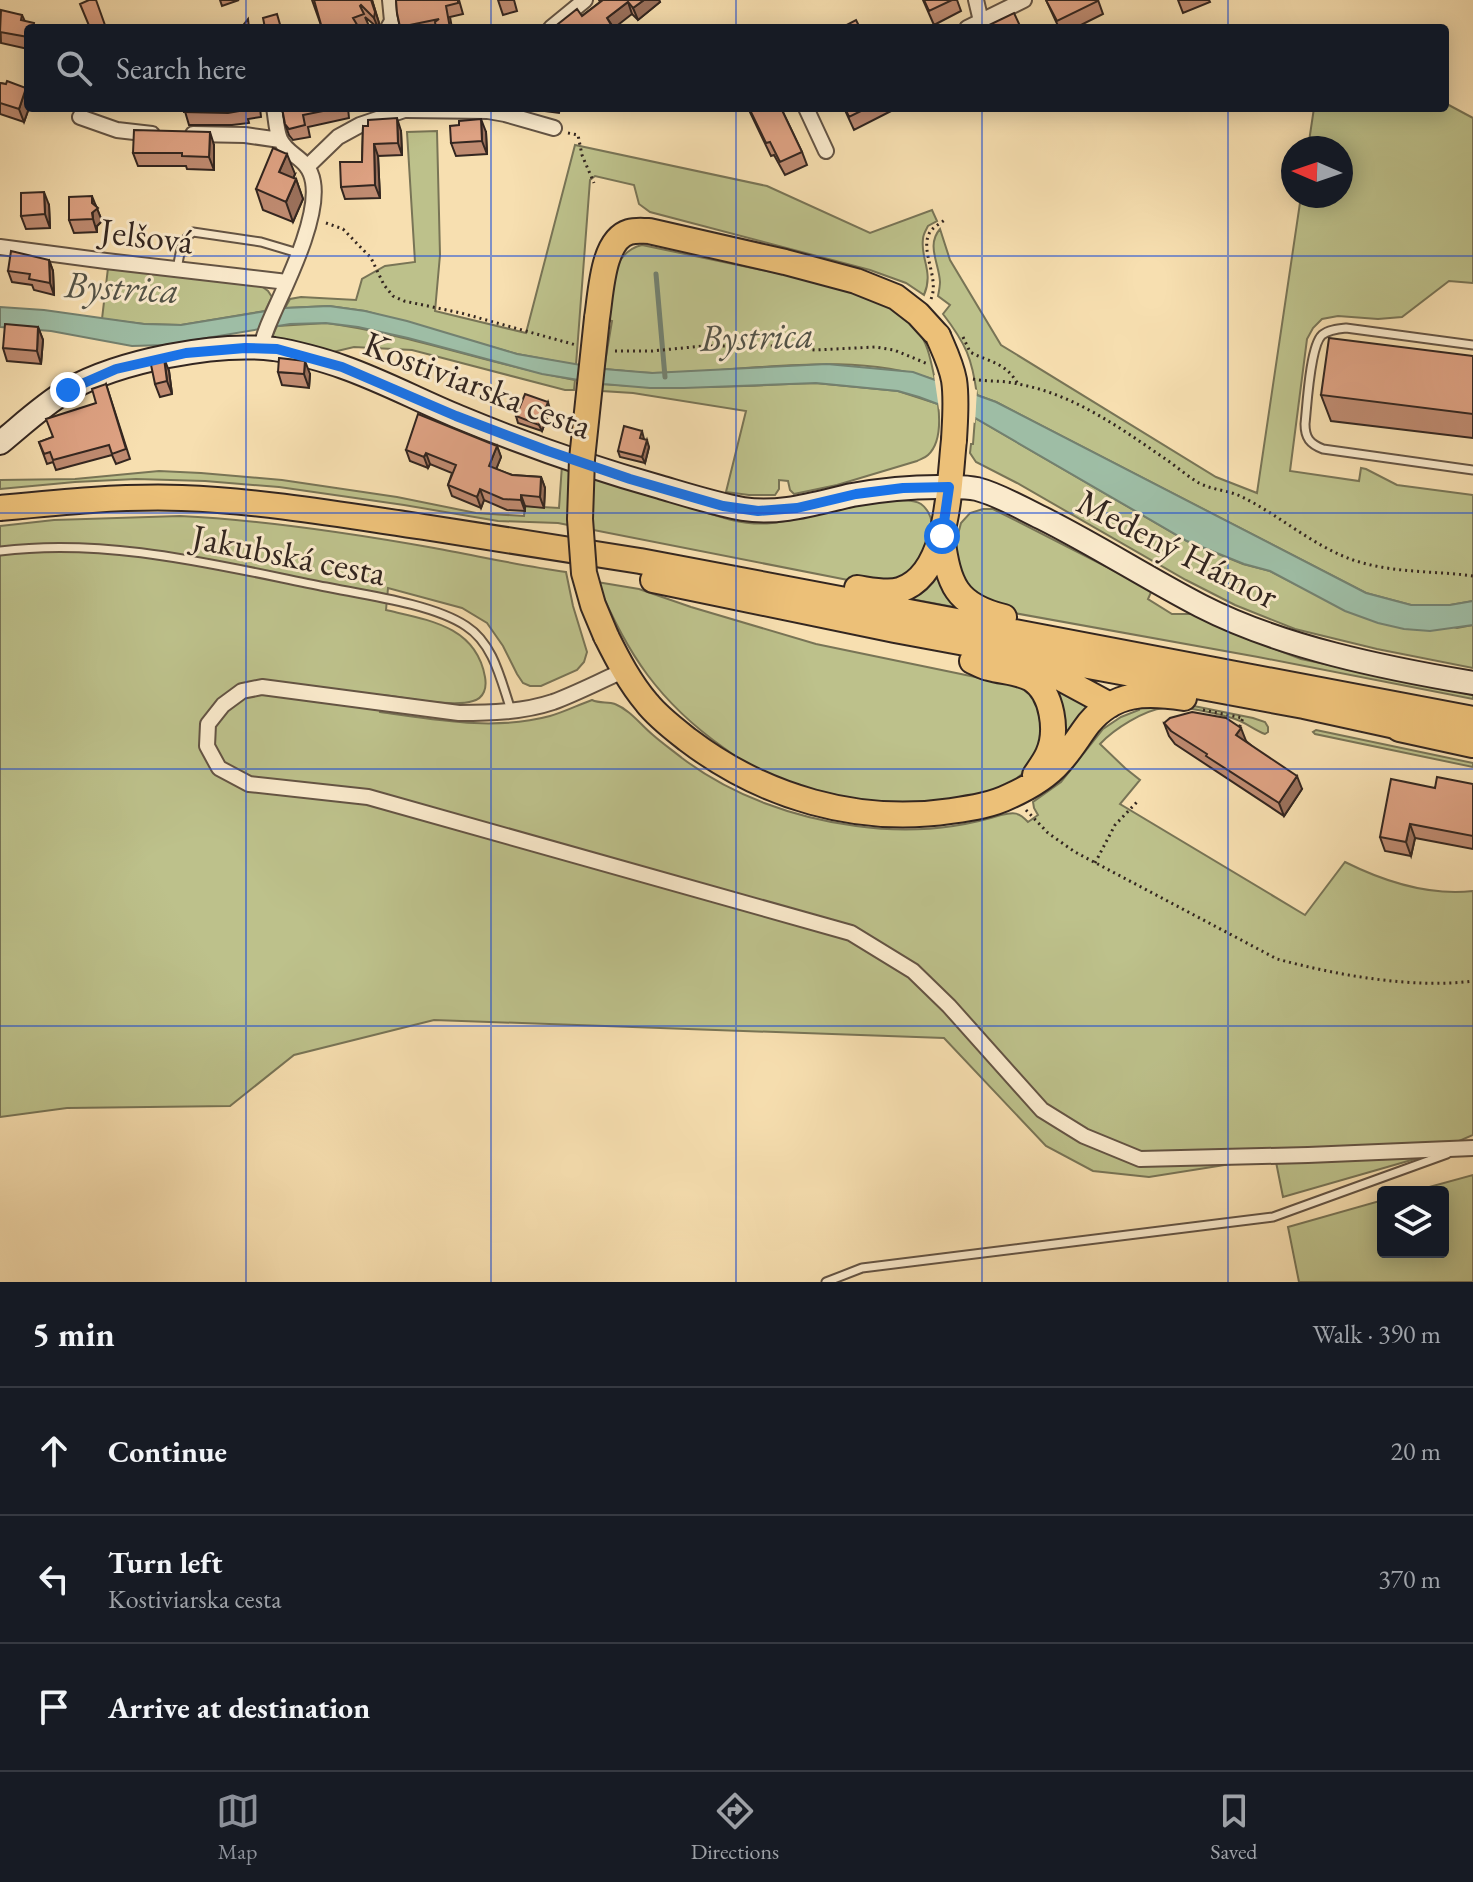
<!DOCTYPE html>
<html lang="en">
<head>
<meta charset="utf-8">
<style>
	:root { --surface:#171b24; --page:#242831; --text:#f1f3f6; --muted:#9ea1a6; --line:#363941; --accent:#8c9099 }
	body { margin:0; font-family:"EB Garamond",serif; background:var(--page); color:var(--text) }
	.controls { position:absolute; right:24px; bottom:24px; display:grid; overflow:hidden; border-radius:8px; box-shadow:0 4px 20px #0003 }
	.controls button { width:72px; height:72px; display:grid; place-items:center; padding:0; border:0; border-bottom:2px solid var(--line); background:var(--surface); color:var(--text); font:40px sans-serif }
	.compass { position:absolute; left:1281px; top:136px; width:72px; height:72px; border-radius:50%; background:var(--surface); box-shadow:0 4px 20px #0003; rotate:272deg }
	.stop { position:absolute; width:24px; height:24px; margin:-18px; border:6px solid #1a73e8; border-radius:50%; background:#fff }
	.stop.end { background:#1a73e8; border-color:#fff; box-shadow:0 2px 8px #0008 }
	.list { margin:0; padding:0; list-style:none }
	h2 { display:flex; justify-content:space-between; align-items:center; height:104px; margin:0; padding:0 32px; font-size:34px }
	h2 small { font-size:26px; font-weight:400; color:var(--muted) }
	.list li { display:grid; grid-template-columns:52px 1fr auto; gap:24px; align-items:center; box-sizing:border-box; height:128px; padding:0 32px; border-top:2px solid var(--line) }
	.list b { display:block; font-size:30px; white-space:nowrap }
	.list p { margin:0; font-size:26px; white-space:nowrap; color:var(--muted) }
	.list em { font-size:26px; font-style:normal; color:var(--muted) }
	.icon { flex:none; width:44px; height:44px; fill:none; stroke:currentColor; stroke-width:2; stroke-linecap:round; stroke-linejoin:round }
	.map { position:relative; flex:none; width:1473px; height:1282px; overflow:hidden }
	.search { position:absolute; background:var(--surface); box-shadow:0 4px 20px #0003; left:24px; right:24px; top:24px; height:88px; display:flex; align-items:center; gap:20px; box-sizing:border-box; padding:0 28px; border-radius:8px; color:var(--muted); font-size:30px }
	.sheet { height:488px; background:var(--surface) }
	nav { display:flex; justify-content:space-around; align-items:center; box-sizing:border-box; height:112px; border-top:2px solid var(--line); background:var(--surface); font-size:22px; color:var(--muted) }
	nav a { display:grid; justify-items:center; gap:4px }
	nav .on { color:var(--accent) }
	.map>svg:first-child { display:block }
</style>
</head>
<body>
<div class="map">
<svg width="1473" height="1282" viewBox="0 0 1473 1282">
	<rect width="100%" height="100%" fill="#f7dfb0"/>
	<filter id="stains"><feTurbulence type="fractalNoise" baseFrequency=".0025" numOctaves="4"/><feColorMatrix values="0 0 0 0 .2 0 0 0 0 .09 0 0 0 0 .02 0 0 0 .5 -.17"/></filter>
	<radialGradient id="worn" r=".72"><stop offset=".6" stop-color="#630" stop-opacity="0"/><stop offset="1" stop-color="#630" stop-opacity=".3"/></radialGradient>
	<path fill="#bdc18b" stroke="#787456" stroke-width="2" d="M1445,103L1473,118V283L1449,281L1402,317L1378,319L1338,316L1322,319L1313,328L1307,339L1290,471L1359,481L1361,468L1366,469L1397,485L1473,495V601L1450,605H1411L1366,593L996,402L977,395C972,358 966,344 943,314L950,305L938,296C939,291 940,286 940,282C939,263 926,245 940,229L950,260L1001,345L1216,477L1257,493L1301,196H1341V148H1308L1314,108H1445Z
		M437,131L440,255L435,311L526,333L575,145L767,186L870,233L932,210L937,221L928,226C926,230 923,234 923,239C920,258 934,272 924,295L906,283L870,270L650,212L639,204L634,185L595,176L590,180L576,365L517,354L365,311L329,306L285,308L290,299L301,297L356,300L362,279L385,266L415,262L407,132Z
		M642,245C680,253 719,261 757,269C809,280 879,286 916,328C928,342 931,362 935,380C844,349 747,373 653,373C637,373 620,370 604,369L612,321L608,320C612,292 609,253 642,245Z
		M108,268L260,285L268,291L272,297L265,311L181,325L144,324L102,319Z
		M326,323C410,334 491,365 575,380L574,390H565L412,350L354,347L333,352H321L271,339L277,326Z
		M815,383L898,391L938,404C940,420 941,443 928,455C925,458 921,459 917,461L837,485L794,494L790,490L788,481L779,480V489L775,495H749L726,492L746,411L633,393L602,391L603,384C674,390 744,386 815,383Z
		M975,418L1187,541L1243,564L1270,571L1301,587L1457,628L1473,625V668L1377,649L1295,629L1235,605L1186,580L1017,483L976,462L970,453L971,444H973Z
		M562,465C598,477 635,489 672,501C703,511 738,527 772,523C801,520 900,490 921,504C935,514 936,541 927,554C923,561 912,571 906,576C894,585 873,582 858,582L558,523L498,521L404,505L279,487L205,481L136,479L75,482L0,489V480L75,479L159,471L201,473L282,480L397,497L476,513L524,516L525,506L559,508Z
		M983,509H993L1152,590L1148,599L1172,614H1193L1230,632L1301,659L1473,695V699L1258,657L1014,613L966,588L956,560L957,538L961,523L970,513Z
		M180,516C265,520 350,533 434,548C478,556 522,566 566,572L573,606L587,652L584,662L577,670L541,686H530L523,683L517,674L503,646L487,623L462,608L388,588L386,610C428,620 476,626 485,677C487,688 484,698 473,701C452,708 405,697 382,695L380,712C437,720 494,731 550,716C564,712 578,705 592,700C600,704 608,701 615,704C630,710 641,725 653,735C662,743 672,750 682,758C732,796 795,818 856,826C906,833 953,830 1001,815C1014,812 1019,812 1028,822L1038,815L1034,808L1033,802L1061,782L1103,729L1121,717L1139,710L1138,706L1184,704L1253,718L1265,722L1268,727V732L1265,734C1254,730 1244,721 1232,718C1214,713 1182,705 1164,708C1144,710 1114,729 1100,744L1125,768L1140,780L1120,804L1305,915L1345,862C1385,882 1428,896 1473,891V1135L1422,1157L1283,1197L1275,1157L1149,1177L1093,1171L1046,1146L944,1038L434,1020L294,1055L230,1106L67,1108L0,1117V526L54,520Z
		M940,574L959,608L911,599L924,591Z
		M597,582L639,589L691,607L816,644L1014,685C1019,687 1026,689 1030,693C1040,705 1042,724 1042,739C1042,751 1035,762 1026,770C1022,774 1017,779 1012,782C979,803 903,807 864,803C826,798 788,786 754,769C743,763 734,755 724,748C659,702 627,654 597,582Z
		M1046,677L1096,707L1052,762Z
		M1316,730L1473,763V767L1315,734L1313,732Z
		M1473,1175V1282H1299L1288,1227L1383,1200V1252H1443V1192H1411Z"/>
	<path fill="#9ebda5" stroke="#738170" stroke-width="2" d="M329,306L365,311L407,321L517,354L604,369L652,373L827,364L913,372L996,402L1366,593L1411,605H1450L1473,601V625L1430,631L1404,629L1378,623L1345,611L1270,571L1244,564L1187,541L975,418L919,397L898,391L816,383L684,388H650L603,384L542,374L408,338L358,327L326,323L290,324L165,345L132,346L51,331L0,327V307L44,310L144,324L181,325L285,308Z"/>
	<path fill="#f7dfb0" d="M934,375L977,390L975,423L939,409Z"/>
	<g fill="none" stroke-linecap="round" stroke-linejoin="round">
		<path stroke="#738170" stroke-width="5" d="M656,274L665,377"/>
		<g stroke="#645444" stroke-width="11">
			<path id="lane" d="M177,269C180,255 180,241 193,232L261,242L298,253
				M1473,345L1346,328C1337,329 1328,330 1322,335C1310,346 1307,406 1305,424C1305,438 1310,444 1323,449L1473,470
				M0,551C109,537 220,566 326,587C366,595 433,604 466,626C494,644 501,681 511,710
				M826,1282L862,1268L1273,1217L1447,1154"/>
		</g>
		<g stroke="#645444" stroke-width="18">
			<path id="street" d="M976,0L981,21
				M388,28L392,21L390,0
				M551,28L585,0
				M967,28L1024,0
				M806,108L826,151
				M407,110L488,111L505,114L554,128
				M80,117L117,130L152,134
				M193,134L245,135L280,140
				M308,166L338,137L360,125L410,108
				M0,247L106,261L287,282
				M261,349C263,334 270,321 276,307C290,276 319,216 313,182C309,157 288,157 280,139C276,130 276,117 274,108
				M623,671C600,681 577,693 553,702C523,712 490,713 459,713L262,687L242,691L223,705L208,724L207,746L219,768L249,784L368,797L851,933L913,971L949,1006L1042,1110L1084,1136L1140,1159L1308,1155L1473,1148"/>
		</g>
		<g stroke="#332620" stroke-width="26">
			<path id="secondary" d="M0,443C22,425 43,405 68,390C119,361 216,342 274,349C294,352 324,360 343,367C383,381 420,401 459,417C524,444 592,468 660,487C687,495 715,504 743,509C780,515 816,503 852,495C880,490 910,487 938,487C951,487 965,486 977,489C1000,495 1021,508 1042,518C1096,545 1147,578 1201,606C1281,647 1384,668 1473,683"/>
		</g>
		<g stroke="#332620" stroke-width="28">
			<path id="primary" d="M597,318C601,294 602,240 629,232C636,230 642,231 649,231L785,262L856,281L896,297L918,314L938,336
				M0,508C61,502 121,496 182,498C263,501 343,515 424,527C496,538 568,549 640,561L1473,719
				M942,538C949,584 955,605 1004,617
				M653,580L895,630L1304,706L1400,727
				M857,588C871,590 887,594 900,590C950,574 949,483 954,440
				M606,636C618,660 630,683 647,703C658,717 674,729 688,740C763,797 858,825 951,811C972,808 992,805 1010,796C1028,788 1047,777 1060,762C1071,750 1079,736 1089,723C1115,692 1146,692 1184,698
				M972,661C977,663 983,667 989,668C1003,672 1019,672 1031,679C1053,693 1058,732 1048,754C1045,761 1039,769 1035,775
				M1033,667L1047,671L1110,705"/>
		</g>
		<g stroke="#332620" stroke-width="32">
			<path id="highway" d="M1400,727L1473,743"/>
		</g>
		<path stroke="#332620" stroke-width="3" stroke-dasharray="2 4" stroke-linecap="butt" d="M568,133L578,135L582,155L594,183
			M326,223L343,229L371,258L384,285L393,296L404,301L461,313L576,345
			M931,299C940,278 919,250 930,232C933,227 941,223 946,219
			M963,337L970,352C991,363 1005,362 1018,384C1073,394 1119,427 1164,458C1176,466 1187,476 1199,483C1212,490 1227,490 1240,496C1282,516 1318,551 1363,563C1399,573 1437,571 1473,576
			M615,351H652L703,346H776L815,350L875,347L894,350L928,364
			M973,379C988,382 1003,380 1018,384
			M1203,710L1243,718L1239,728
			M1026,810L1048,833L1075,852L1277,959C1336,975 1413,989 1473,981
			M1095,863L1115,825L1137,802"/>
		<use href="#lane" stroke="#faeacc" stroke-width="7"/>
		<use href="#street" stroke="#faeacc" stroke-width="14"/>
		<use href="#secondary" stroke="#faeacc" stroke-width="22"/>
		<use href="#primary" stroke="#ecc078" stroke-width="24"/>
		<use href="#highway" stroke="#ecc078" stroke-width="28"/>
		<g stroke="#332620" stroke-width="28" stroke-linecap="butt">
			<path id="primary-bridge" d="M597,318L582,459L580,519L584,573L593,605L606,636
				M938,336C944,350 951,364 954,380C957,399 955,420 954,440"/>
		</g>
		<use href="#primary-bridge" stroke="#ecc078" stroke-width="24"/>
	</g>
	<path fill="#bf8b71" stroke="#332620" stroke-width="2" d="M220,0H239L222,6Z
		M312,0H372L379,23L378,28L365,17L369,26L362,28H322Z
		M396,0H459L463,14L450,17L452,28H400L397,13Z
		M498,0H514L517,11L503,15Z
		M599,0H659L660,2L638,20L632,14L582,16L600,2Z
		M923,0H957L961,11L934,25Z
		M1046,0H1098L1103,14L1075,28H1059Z
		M1178,0H1209L1210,2L1183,13Z
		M0,14L22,15L28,28V49L1,43Z
		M0,83L26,88L29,108L24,122L0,114Z
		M184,108H260L261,117L248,119L249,123L232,125H189Z
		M282,108H348L349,118L308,127L310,137L293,140L289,135L285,124Z
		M522,108H560L559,113Z
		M748,108H781L802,152L807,165L785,175L774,155L771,156Z
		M844,108H897L854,130Z
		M363,126L401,131L402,155L378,156L380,198L345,199L341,187L362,162Z
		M486,132L487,154L456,156L451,143Z
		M214,145V170L187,169L186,166H138L133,153Z
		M295,174L293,178L296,179L303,199L293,222L263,210L256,189Z
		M49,205L50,228L26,229L21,216Z
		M96,206L102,221L97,226V232L74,233L69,220Z
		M49,260L53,271L54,295L34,290L32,285L12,282L8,271Z
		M38,327L43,340L41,364L7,361L3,348Z
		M1473,356V438L1331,421L1321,395Z
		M169,371L172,394L160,397L155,384Z
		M278,372L310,374L309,388L282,385Z
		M106,384L130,459L116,464L112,455L56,470L53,462L47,464L39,442L53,437L96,403Z
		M550,409L542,431L518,423L516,416Z
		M642,431L644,439L649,447L645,463L620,457L618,451Z
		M497,446L501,457L496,469L512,475L541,477L545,488L544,508L525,506V511L507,510L484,500L481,508L452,496L448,485L452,473L430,464L428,468L410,461L406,450Z
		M1164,723L1246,741L1302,789L1284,816L1175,744L1169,736Z
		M1473,784V849L1415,838L1411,856L1385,851L1380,837L1435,788Z"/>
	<path fill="#9b715c" stroke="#332620" stroke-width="2" d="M372,0L379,23L378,28L374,18Z
		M644,0H659L660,2L638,20L633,8Z
		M628,2L632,14L614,28L607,18Z
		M26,88L29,108L24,122L19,109Z
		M397,118L401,131L402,155L398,143Z
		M481,119L486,132L487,154L482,141Z
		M210,132L214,145V170L209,157Z
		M374,144L378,156L380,198L375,185Z
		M287,154L295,174L287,192L279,172Z
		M296,179L303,199L293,222L286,202Z
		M44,192L49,205L50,228L45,214Z
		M92,196L102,221L97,226V232L93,219Z
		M49,260L53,271L54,295L50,283Z
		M38,327L43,340L41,364L37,351Z
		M164,358L169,371L172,394L167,381Z
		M305,361L310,374L309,388L304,374Z
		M548,402L550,409L542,431L539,425Z
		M647,440L649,447L645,463L642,457Z
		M497,446L501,457L493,477L489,466Z
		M426,453L430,464L428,468L424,457Z
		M541,477L545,488L544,508L540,497Z
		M480,489L484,500L481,508L477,497Z
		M521,495L525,506V511L521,500Z
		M1241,728L1246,741L1241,749L1236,735Z
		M1297,776L1302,789L1284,816L1279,803Z
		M1410,824L1415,838L1411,856L1406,842Z"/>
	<path fill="#dea283" stroke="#332620" stroke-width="2" d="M89,0H96L106,28H90L80,4Z
		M314,0H371L375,12L374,18L361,5L360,6L364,14L353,18L359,28H322Z
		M396,0H458V3L446,6L450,28H436L435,22L439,19L400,27L397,13Z
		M603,0H644L633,8L628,2L607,18L613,28H553L577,9L582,16Z
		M924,0H952L929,11Z
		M1046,0H1098V1L1057,21Z
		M1,10L22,15L21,20L34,23L33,28H28V37L0,32Z
		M1014,13L1021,28H983Z
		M277,14L281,28H265L263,18Z
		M248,19L249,28H241Z
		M856,20L860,28H841Z
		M7,81L26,88L19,109L0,103V83L6,84Z
		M184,108H244L245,110L228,113L184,112Z
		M282,108H338L303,115L305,125L289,129L285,124Z
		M749,108H781L802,152L780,162L770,142L766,143Z
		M845,108H867L849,117Z
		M397,118L398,143L374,144L375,185L341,187L340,162H362L363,126H368V120Z
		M481,119L482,141L451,143L450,126L459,125V121Z
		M134,130L210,132L209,157L182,156V153H133Z
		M273,148L287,154L279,172L296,179L286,202L256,189Z
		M44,192L45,214L21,216V193Z
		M92,196V203L98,208L92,213L93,219L69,220V197Z
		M11,251L49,260L50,283L29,279L30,274L8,271Z
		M5,324L38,327L37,351L3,348Z
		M1329,338L1473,356V414L1321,395Z
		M164,358L167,381L155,384L150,360Z
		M279,358L305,361L304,374L278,372Z
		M106,384L126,449L112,454L109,445L53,460L50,452L44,454L39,442L53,437L46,419L96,403L92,389Z
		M525,394L548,402L539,425L516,416Z
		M418,414L497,446L489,466L512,475L541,477L540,497L521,495V500L503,499L480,489L477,497L448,485L456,465L426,453L424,457L406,450Z
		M624,426L642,431L640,438L647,440L642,457L618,451Z
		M1192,712L1226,718L1241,728L1236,735L1297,776L1279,803L1206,756L1207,754L1171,731L1164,723L1170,718Z
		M1437,777L1473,784V836L1410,824L1406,842L1380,837L1391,779L1435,788Z"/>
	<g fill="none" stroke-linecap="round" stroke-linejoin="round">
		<path stroke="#1a73e8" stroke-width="10" d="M68,390L116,369L186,353L245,348L277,349L342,367L456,416L548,451L630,479L723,506L758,511L797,508L856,494L903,488L949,487L942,536"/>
	</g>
	<path fill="none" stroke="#1d4ed8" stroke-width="2" stroke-opacity="0.55" d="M246,0V28M491,0V28M736,0V28M982,0V28M1228,0V28M246,108V1282M491,108V1282M736,108V1282M982,108V1282M1228,108V1282M0,256H1473M0,513H1473M0,769H1473M0,1026H1473"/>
	<g text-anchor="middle" stroke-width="6" stroke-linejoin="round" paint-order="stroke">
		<g font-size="36" fill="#332620" stroke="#faeacc">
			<text transform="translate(147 235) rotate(7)" y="13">Jelšová</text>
			<text transform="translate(478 384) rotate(21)" y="13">Kostiviarska cesta</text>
			<text transform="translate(1178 548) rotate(27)" y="13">Medený Hámor</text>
			<text transform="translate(289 554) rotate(11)" y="13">Jakubská cesta</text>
		</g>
		<g font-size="38" font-style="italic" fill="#535348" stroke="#faeacc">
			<text transform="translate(122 287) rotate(3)" y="13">Bystrica</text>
			<text transform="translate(757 336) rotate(-2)" y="13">Bystrica</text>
		</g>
	</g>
	<rect width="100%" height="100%" filter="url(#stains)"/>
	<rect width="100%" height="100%" fill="url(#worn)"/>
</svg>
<div class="controls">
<button><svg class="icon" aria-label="layers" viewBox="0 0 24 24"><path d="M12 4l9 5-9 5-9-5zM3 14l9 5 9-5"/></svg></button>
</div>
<svg class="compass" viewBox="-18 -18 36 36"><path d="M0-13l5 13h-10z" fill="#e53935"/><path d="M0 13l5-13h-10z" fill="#9ea1a6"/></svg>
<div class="stop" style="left:942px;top:536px"></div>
<div class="stop end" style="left:68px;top:390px"></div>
<div class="search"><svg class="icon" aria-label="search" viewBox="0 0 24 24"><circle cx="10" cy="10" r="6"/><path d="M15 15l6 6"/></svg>Search here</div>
</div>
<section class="sheet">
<h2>5 min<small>Walk · 390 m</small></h2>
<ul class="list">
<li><svg class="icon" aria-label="ahead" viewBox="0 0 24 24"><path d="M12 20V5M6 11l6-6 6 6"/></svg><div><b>Continue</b></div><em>20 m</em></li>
<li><svg class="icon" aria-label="left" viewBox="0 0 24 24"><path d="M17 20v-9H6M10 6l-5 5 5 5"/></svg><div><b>Turn left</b><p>Kostiviarska cesta</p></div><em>370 m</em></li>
<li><svg class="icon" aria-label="arrive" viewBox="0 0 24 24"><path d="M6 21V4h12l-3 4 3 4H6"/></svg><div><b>Arrive at destination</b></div></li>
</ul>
</section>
<nav>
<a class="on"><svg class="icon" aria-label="map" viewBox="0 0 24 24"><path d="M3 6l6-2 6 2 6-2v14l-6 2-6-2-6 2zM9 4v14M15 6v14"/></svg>Map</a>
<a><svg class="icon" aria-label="directions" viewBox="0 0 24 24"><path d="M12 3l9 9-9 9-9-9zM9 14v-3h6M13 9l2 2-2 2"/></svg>Directions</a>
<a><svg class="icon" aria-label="saved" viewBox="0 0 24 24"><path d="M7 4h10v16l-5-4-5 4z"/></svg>Saved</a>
</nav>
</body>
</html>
